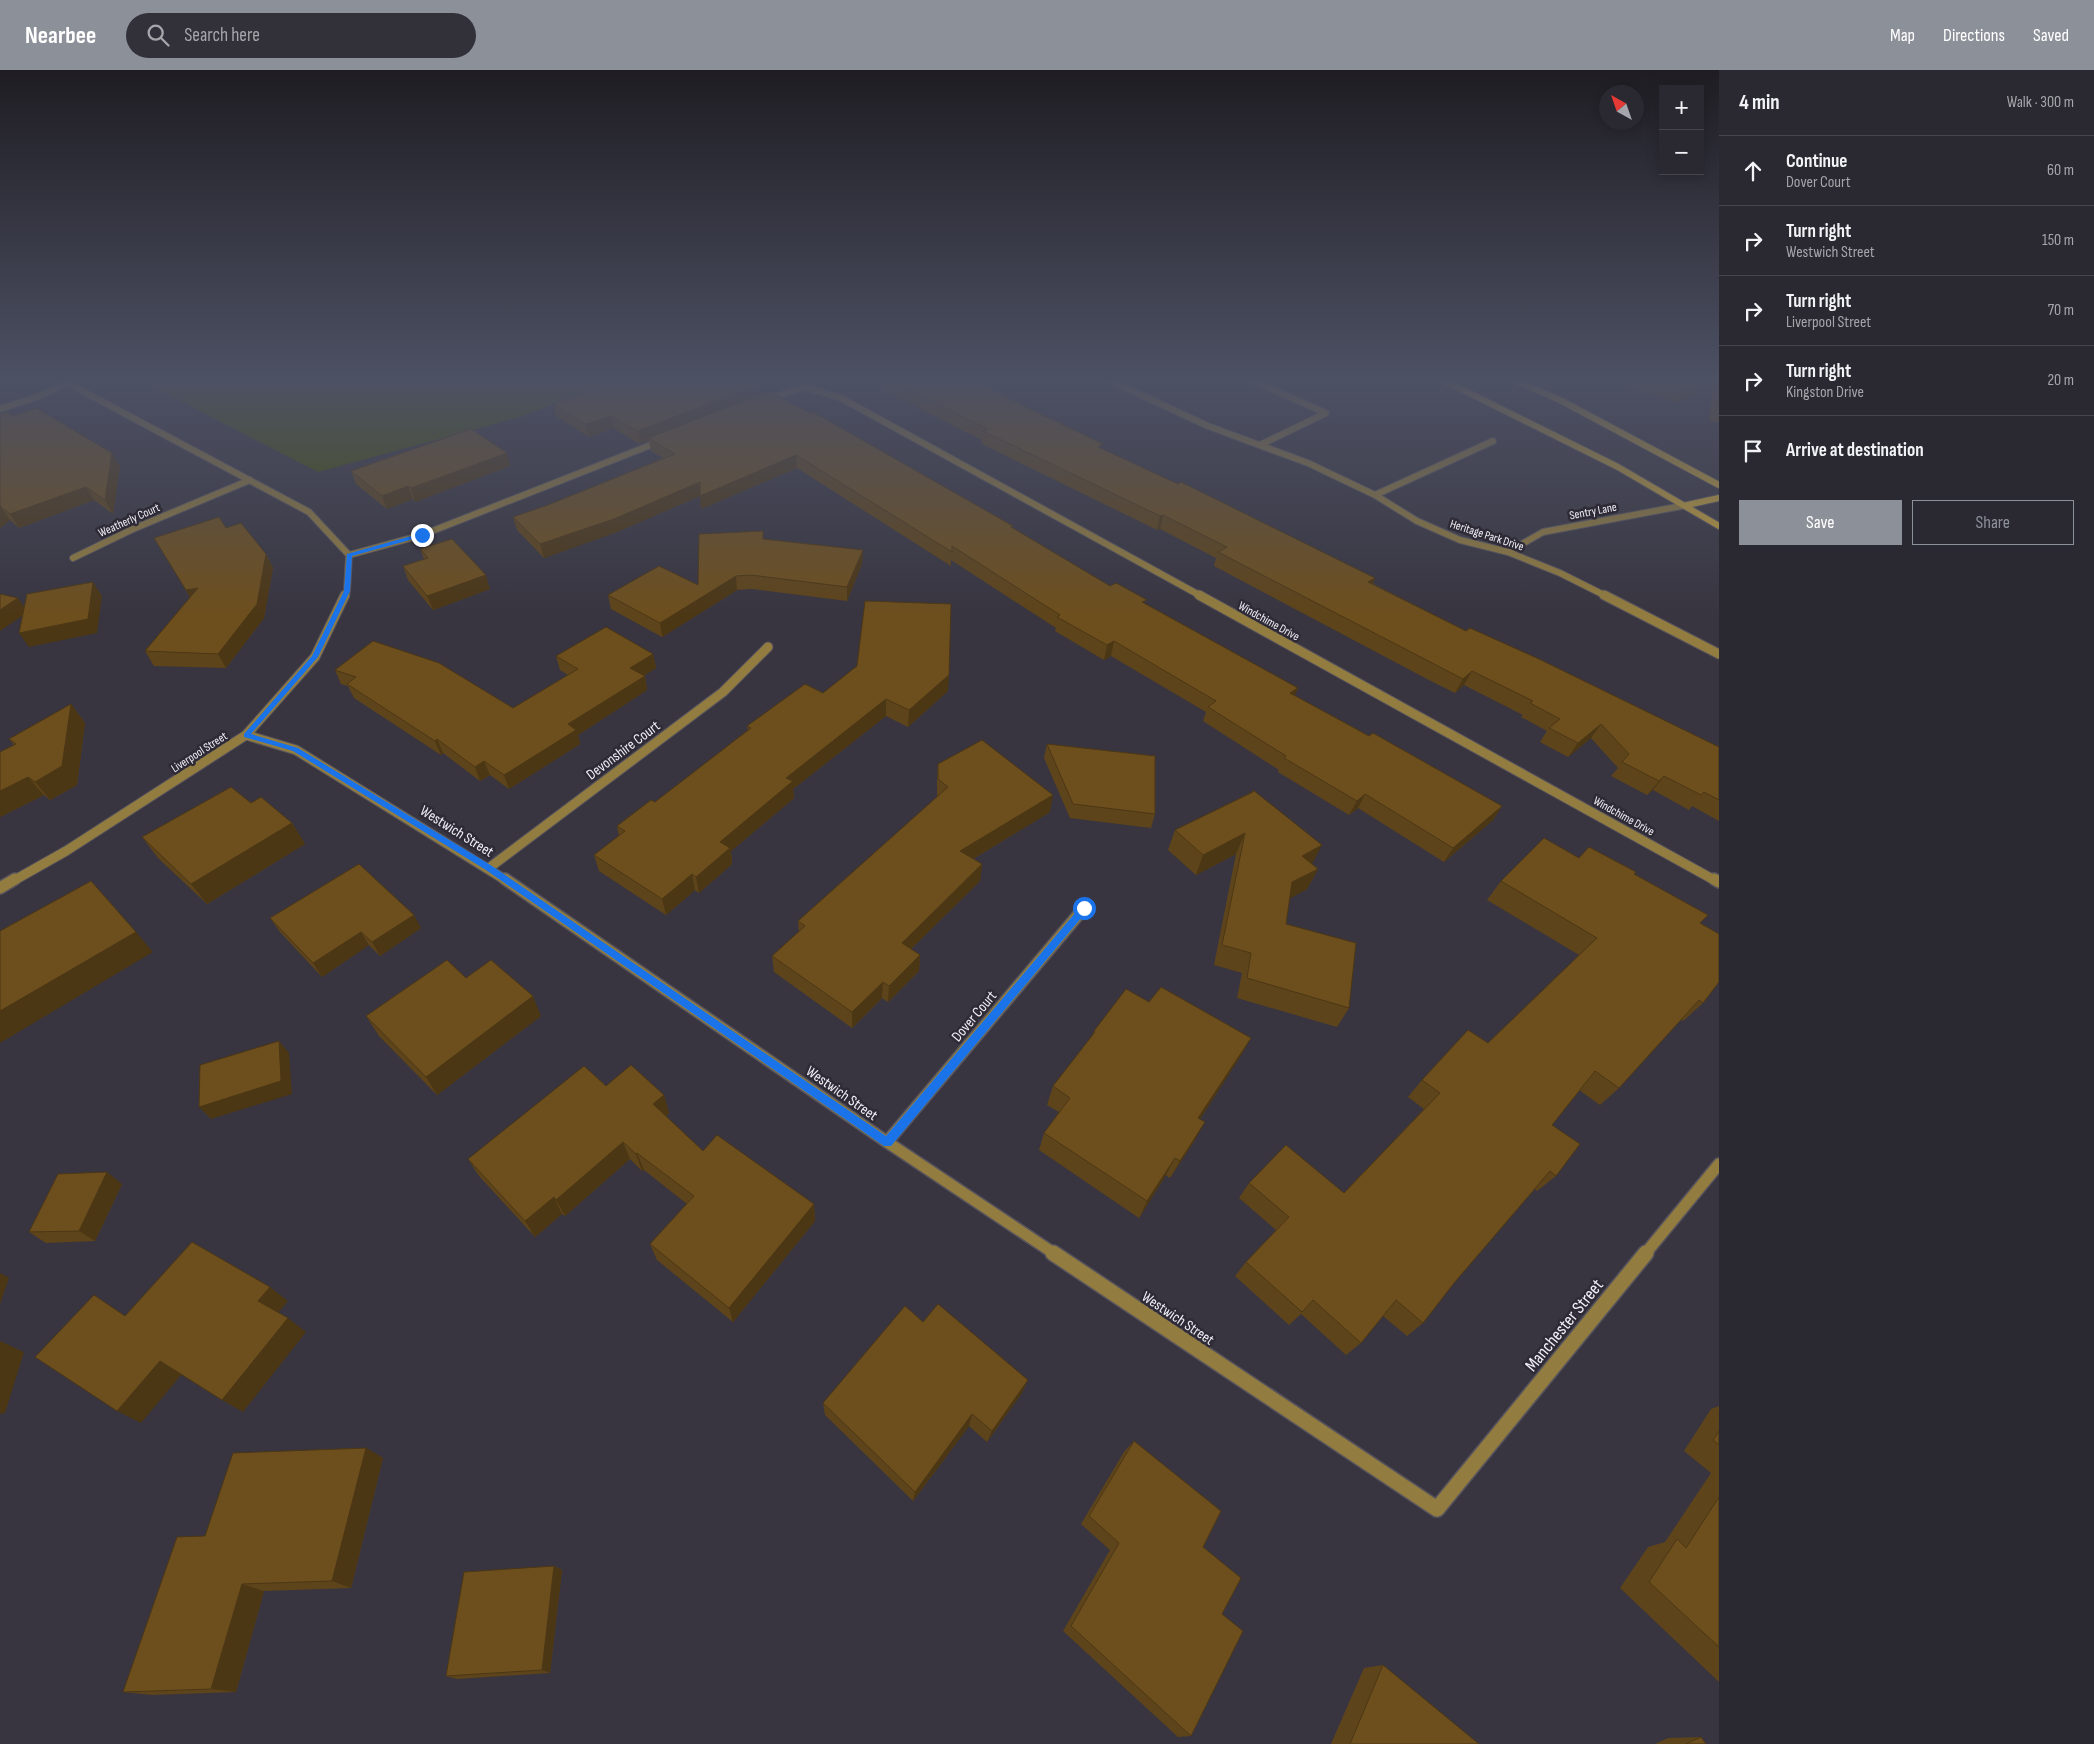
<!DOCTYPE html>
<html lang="en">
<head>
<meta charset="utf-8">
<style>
	:root { --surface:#2a2830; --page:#323038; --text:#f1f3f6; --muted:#a5a6ab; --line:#46444c; --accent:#8c9099 }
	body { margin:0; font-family:"Sofia Sans Condensed",sans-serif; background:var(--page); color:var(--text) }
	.controls { position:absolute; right:15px; top:15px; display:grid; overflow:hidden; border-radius:0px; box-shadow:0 2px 12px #0003 }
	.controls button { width:45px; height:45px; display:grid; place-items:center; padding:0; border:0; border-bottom:1px solid var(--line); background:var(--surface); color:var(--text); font:25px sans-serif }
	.compass { position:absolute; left:1599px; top:15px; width:45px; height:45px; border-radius:50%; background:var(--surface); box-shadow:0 2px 12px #0003; rotate:320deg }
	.stop { position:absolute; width:15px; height:15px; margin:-11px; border:4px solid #1a73e8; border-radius:50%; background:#fff }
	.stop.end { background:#1a73e8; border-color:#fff; box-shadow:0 1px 5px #0008 }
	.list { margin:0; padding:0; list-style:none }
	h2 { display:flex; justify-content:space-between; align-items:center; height:65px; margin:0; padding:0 20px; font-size:21px }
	h2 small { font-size:16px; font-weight:400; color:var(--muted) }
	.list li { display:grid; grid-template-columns:32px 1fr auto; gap:15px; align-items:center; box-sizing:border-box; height:70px; padding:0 20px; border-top:1px solid var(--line) }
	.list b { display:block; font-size:19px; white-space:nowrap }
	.list p { margin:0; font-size:16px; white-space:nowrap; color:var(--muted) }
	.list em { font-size:16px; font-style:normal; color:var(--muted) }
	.actions { display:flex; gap:10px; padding:15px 20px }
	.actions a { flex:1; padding:11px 0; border:1px solid var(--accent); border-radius:0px; text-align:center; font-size:18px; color:var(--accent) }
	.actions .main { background:var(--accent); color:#fff }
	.icon { flex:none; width:28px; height:28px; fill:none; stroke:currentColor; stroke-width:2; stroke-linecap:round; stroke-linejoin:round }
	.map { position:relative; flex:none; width:1719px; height:1674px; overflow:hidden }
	header { display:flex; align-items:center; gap:30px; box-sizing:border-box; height:70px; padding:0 25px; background:var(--accent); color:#fff }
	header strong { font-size:24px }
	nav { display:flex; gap:28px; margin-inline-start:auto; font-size:18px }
	.search { width:350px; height:45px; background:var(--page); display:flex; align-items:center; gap:12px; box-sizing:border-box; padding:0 18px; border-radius:28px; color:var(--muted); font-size:19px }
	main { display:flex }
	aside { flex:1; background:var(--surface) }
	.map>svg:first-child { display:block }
</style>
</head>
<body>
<header>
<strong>Nearbee</strong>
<div class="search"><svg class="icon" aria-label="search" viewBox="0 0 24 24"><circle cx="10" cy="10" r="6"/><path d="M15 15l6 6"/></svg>Search here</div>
<nav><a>Map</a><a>Directions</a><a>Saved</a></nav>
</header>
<main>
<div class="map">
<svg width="1719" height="1674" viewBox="0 0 1719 1674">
	<rect width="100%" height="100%" fill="#383540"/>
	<path fill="#465005" d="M140,310H617L520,347L318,402Z"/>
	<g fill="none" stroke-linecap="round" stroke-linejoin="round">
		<g stroke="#56535d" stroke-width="8">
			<path id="street-far3" d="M62,310L309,442L349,485L347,521L344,526
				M1109,310L1208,356L1308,393L1375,425L1417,451L1460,470L1508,482L1560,503L1606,526
				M1251,310L1326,343L1260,375
				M765,330L805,317L841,328L1201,526
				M0,339L37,327L67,313
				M1375,425L1493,371
				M1508,482L1543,462L1687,435
				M349,485L422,465L661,371
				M73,488L133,459L250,410"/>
		</g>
		<g stroke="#56535d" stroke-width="11">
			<path id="street-far2" d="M1199,525L1716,811
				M1604,525L1719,584
				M246,665L296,680L507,811
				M489,798L723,622L768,577
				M13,811L66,781L246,665L315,587L345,525"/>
		</g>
		<g stroke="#56535d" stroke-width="14">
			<path id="street-far1" d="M505,809L887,1072L1055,1184
				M1714,809L1719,812
				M0,818L15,809
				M887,1072L1084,838
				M1645,1184L1719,1094"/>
		</g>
		<g stroke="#56535d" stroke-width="18">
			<path id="street" d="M1053,1183L1437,1439L1646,1183"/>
		</g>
		<g stroke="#56535d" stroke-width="8">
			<path id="secondary" d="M1443,310L1618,397L1719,456
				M1514,310L1560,330L1719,415
				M1687,435L1719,428"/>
		</g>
		<use href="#street-far3" stroke="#927c3f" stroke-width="6"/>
		<use href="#street-far2" stroke="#927c3f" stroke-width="9"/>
		<use href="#street-far1" stroke="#927c3f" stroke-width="11"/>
		<use href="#street" stroke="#927c3f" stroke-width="15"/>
		<use href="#secondary" stroke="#c6a238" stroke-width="6"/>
	</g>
	<path fill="#5e441a" d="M885,310H970L1102,379L1375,508L1373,514L1466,561L1719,677V751L1692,736L1689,740L1653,720L1647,725L1611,706L1618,698L1591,668L1568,687L1540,672L1547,661L1521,647L1523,645L1464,615L1455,623L1427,609L1214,496L1216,488L1160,459L1157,460L982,374V370L885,321Z
		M1613,310H1719V353L1709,351L1713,315L1677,333Z
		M757,315L758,326L1013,458L1110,516L1146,534L1295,626L1369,666L1502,736L1493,750L1444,792L1358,738L1349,745L1278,702L1279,700L1203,651L1206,642L1111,586L1104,590L1055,561L1056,558L951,490V496L797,398L701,439L700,426L617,462L544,488L517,460L513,447L548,435L663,388L651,381L649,371L640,374L613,358L589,367L556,346L553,334Z
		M0,344L13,346L120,396L113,444L94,430L19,458L10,450L0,458Z
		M507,383L510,396L415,432L413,429L387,439L356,414L351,401Z
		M226,458L266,484L273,498L264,548L226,598L154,596L145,581L190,527L154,468Z
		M763,469L863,480L862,494L847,531L752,519L737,520L662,567L611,539L608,525L698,515Z
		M420,479L490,519L433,540L408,510L403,496L424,489Z
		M653,584L656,598L643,606H645L647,620L578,665L580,674L509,719L490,705L480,711L443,683L441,685L354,628L348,616L341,614L335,600L513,638L568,605L560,600L556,586Z
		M948,621L908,657L886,646L793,719L794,728L731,781L732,794L699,823L695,820L666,845L599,801L594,785L619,766L617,756L655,732L748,660L747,656L823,623Z
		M71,634L85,653L77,715L50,730L44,725L0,747L14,675L9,669Z
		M1047,674L1155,744L1151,758L1070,748L1044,688Z
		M938,694L1050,742L973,789L982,794L980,811L911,879L920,885L919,901L888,932L882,928L852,958L774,902L772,886L799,862L798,851L937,727V711Z
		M1252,722L1312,794L1318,799L1307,819L1290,828L1286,854L1349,938L1337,957L1237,928L1242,903L1214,895L1236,784L1196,805L1168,780L1175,760Z
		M251,733L292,753L305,774L207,834L158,788L142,767Z
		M1579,788L1634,804L1700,853L1703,933L1683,951L1681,949L1619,1018L1600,1035L1579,1020L1552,1055L1556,1106L1537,1121L1535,1119L1454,1213L1423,1253L1407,1266L1383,1246L1361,1273L1346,1285L1301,1244L1289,1255L1235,1206L1246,1192L1276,1160L1239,1128L1249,1113L1344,1123L1424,1039L1408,1027L1422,1010L1488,973L1579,885L1487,830L1501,811Z
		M270,848L421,858L380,886L369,875L322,907L280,862Z
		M466,908L541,946L437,1025L379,966L366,946Z
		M1149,932L1251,968L1240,987L1200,1049L1195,1070L1170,1108L1166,1105L1139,1148L1039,1080L1044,1063L1059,1042L1047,1035L1053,1016L1092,966L1094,961Z
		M606,1016L664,1025L669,1043L666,1046L703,1081L814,1134L815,1151L733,1252L657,1190L650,1174L687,1134L644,1100L642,1101L630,1089L565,1146L562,1144L535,1167L479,1106L468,1089Z
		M122,1114L95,1171L46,1173L29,1162Z
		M923,1252L1022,1323L987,1372L969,1356L913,1431L825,1345L823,1333Z
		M1719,1336V1612L1620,1518L1648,1477L1665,1472L1711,1403L1684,1381L1711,1339Z
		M1134,1371L1203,1477L1222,1544L1191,1666L1178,1667L1063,1561L1110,1480L1081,1454L1124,1382Z
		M366,1378L383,1388L351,1518L264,1521L236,1622L152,1625L123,1622L205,1466Z
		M554,1496L562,1500L550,1603L457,1609L446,1606Z
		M1383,1595L1479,1674H1331L1364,1598Z
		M1701,1667L1706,1674H1655L1668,1668Z"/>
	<path fill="#4c3715" d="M1707,310H1717L1713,315L1677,333L1685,320Z
		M757,315L758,328L648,368L649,371L640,374L638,361Z
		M611,346L613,358L589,367L586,354Z
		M112,383L120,396L113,444L105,430Z
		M507,383L510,396L415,432L411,418Z
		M796,385L797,398L701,439L700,426L617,462L544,488L540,474L700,412Z
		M408,416L413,429L387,439L382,426Z
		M86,417L94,430L19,458L10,444Z
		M0,436L10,450L0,458Z
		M1163,445L1160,459L1157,460L1160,446Z
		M863,480L862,494L847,531V517Z
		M266,484L273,498L264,548L226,598L218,584Z
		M486,505L490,519L433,540L427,526Z
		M736,506L737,520L662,567L660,553Z
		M1375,508L1369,522L1368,512Z
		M93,512L102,526L97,563L29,577L19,563Z
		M198,518L194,534L186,520Z
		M18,528L28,542L0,561V540Z
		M1114,571L1111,586L1104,590L1107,575Z
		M653,584L656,598L633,612L630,598Z
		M1472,601L1464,615L1455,623L1463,609Z
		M949,605L948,621L908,657L909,640Z
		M645,606L647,620L578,665L580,674L509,719L504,705L568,654Z
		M1298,618L1292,632L1290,623Z
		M886,629V646L793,719L794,728L731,781L732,794L699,823L696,807L720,772L786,708Z
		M71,634L85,653L77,715L50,730L35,712Z
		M1601,654L1591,668L1568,687L1578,673Z
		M437,669L443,683L441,685L435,671Z
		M484,691L490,705L480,711L475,697Z
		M1664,706L1653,720L1647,725L1659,711Z
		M28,707L44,725L0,747V721Z
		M1365,724L1358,738L1349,745L1357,731Z
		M1053,725L1050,742L958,798L960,781Z
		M1502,736L1493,750L1444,792L1453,778Z
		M292,753L305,774L207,834L191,814Z
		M1245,763L1236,784L1196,805L1203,785Z
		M1322,775L1311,796L1302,786Z
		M982,794L980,811L901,889L902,873Z
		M1318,799L1307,819L1282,833L1292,812Z
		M692,804L695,820L666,845L662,829Z
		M414,845L421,858L380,886L372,872Z
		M136,862L153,882L0,973V941Z
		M361,862L369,875L322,907L313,893Z
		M920,885L919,901L888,932L889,916Z
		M883,912L882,928L852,958V942Z
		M533,926L541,946L437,1025L426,1007Z
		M1251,968L1240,987L1189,1066L1198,1048Z
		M279,971L289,983L292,1024L211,1049L199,1037Z
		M664,1025L669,1043L659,1053L653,1034Z
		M1205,1052L1195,1070L1170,1108L1180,1091Z
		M623,1072L630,1089L565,1146L556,1130Z
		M637,1083L644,1100L642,1101L636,1084Z
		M1175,1088L1166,1105L1139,1148L1147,1131Z
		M107,1102L122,1114L95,1171L79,1161Z
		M554,1127L562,1144L535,1167L525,1151Z
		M814,1134L815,1151L733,1252L729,1238Z
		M0,1203L9,1208L0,1234Z
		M270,1217L288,1231L276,1245L258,1231Z
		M288,1248L306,1262L243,1342L222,1330Z
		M0,1271L24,1282L5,1343L0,1344Z
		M160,1291L182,1304L141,1353L117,1341Z
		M1028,1310L1022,1323L987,1372L992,1361Z
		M972,1344L969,1356L913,1431L915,1422Z
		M366,1378L383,1388L351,1518L332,1511Z
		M554,1496L562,1500L550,1603L542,1600Z
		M242,1514L264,1521L236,1622L211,1619Z"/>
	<path fill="#6d4f1e" stroke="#4c3715" d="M623,310H747L757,315L638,361L611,346L586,354L553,334Z
		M888,310H970L1103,374L1098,377L1178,414L1181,412L1375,508L1368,512L1466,561L1470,558L1539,589L1719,677V730L1704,722L1701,725L1664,706L1659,711L1622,692L1629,684L1601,654L1578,673L1549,658L1560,649L1530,633L1533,631L1472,601L1463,609L1218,482L1227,477L1163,445L1160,446L983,361L988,359Z
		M1656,310H1707L1685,320Z
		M769,321L809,343L813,342L1013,456L1011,457L1110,516L1116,513L1147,530L1142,532L1298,618L1290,623L1369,666L1373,663L1502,736L1453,778L1365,724L1357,731L1284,688L1286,686L1208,637L1216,631L1114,571L1107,575L1057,547L1060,545L952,476V482L796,385L700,426V412L614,449L540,474L513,447L548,435L675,384L648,368Z
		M1719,321V339L1717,338Z
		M36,338L112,383L105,430L86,417L10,444L0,436V344L6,342L13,346Z
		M471,359L507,383L411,418L408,416L382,426L351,401Z
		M219,447L226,458L241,453L266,484L257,534L218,584L145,581L198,518L186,520L154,468Z
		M763,461V469L863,480L847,517L751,505L736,506L660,553L608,525L659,496L698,515L699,464Z
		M452,469L486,505L427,526L403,496L428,488L420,479Z
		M93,512L88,549L19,563L27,524Z
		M0,524L18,528L0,540Z
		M865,531L951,534L949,605L909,640L886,629L786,708L793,711L720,772L730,778L696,807L692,804L662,829L594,785L625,761L617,756L651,730L655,732L751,658L747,656L805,614L823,623L857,596Z
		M606,557L653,584L630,598L645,606L568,654L576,660L504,705L484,691L475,697L437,669L435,671L347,614L356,607L335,600L373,571L439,593L513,638L578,599L556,586Z
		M71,634L62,696L35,712L28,707L0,721V682L16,674L9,669Z
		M982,670L1053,725L960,781L982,794L902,873L920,885L889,916L883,912L852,942L772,886L805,856L798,851L948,717L938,709V694Z
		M1047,674L1155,686V744L1073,734Z
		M231,717L251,733L261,727L292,753L191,814L142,767Z
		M1253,720L1322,775L1302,786L1318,799L1292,812L1286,854L1356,873L1349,938L1247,908L1251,883L1222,875L1245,763L1203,785L1175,760L1253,722Z
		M1544,768L1579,788L1589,777L1636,802L1634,804L1708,845L1700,853L1719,864V912L1703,933L1699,930L1619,1018L1595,1001L1552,1055L1580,1074L1556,1106L1550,1101L1454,1213L1423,1253L1396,1230L1361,1273L1313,1230L1302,1242L1246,1192L1289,1147L1249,1113L1286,1075L1344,1123L1440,1023L1422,1010L1468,960L1488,973L1597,868L1501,811Z
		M359,794L414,845L372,872L361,862L313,893L270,848Z
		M91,811L136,862L0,941V861Z
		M447,890L466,908L491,890L533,926L426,1007L366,946Z
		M1161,917L1251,968L1198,1048L1205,1052L1180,1091L1175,1088L1147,1131L1044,1063L1070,1028L1053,1016L1095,962L1094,961L1126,919L1149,932Z
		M279,971L281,1011L199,1037L200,995Z
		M631,995L664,1025L653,1034L703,1081L717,1065L814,1134L729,1238L650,1174L694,1126L637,1083L636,1084L623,1072L556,1130L554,1127L525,1151L468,1089L584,996L606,1016Z
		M107,1102L79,1161L29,1162L58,1104Z
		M192,1172L270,1217L258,1231L288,1248L222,1330L160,1291L117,1341L35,1287L94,1225L125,1246Z
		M938,1234L1028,1310L992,1361L972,1344L915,1422L823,1333L905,1236L923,1252Z
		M1719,1361V1375L1713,1370Z
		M1134,1371L1221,1441L1203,1477L1241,1508L1222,1544L1243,1561L1191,1666L1071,1556L1119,1473L1089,1446Z
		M366,1378L332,1511L242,1514L211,1619L123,1622L177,1467L205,1466L233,1383Z
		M1719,1427V1577L1649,1512L1677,1469L1686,1478Z
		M554,1496L542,1600L446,1606L464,1502Z
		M1383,1595L1479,1674H1350Z
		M1701,1667L1706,1674H1686Z"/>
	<linearGradient id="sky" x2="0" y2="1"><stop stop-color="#1f1d23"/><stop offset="0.57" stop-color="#4d5164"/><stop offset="1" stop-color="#4d5164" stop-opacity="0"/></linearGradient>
	<rect width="1719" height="544" fill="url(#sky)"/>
	<path fill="#1a73e8" d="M422,463L424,466L352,486L350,521L318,587L251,664L298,678L492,796L886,1066L1081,836H1087V841L891,1076H884L486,800L293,681L244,667V664L312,586L344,521L347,484Z"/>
	<g text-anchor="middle" stroke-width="5" stroke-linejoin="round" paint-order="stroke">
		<g font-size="12" fill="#f1eff7" stroke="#2e2b36">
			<text transform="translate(1593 441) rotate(-11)" y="4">Sentry Lane</text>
			<text transform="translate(129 450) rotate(-24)" y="4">Weatherly Court</text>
			<text transform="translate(1487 465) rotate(18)" y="4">Heritage Park Drive</text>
			<text transform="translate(1269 551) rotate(29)" y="4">Windchime Drive</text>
			<text transform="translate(199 682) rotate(-33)" y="4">Liverpool Street</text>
			<text transform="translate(1624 746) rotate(29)" y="4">Windchime Drive</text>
		</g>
		<g font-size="15" fill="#f1eff7" stroke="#2e2b36">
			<text transform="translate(623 680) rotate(-37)" y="5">Devonshire Court</text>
			<text transform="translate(457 761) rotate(32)" y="5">Westwich Street</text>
			<text transform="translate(974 946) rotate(-50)" y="5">Dover Court</text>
			<text transform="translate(842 1023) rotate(35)" y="5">Westwich Street</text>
			<text transform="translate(1178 1248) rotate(34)" y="5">Westwich Street</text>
		</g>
		<g font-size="18" fill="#f1eff7" stroke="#2e2b36">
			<text transform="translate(1564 1255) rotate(-51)" y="6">Manchester Street</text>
		</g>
	</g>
</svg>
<div class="controls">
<button>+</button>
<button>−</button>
</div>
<svg class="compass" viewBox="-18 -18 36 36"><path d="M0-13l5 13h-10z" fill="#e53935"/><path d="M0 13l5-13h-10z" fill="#a5a6ab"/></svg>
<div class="stop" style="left:1084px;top:838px"></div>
<div class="stop end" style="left:422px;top:465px"></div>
</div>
<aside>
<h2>4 min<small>Walk · 300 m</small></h2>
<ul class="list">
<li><svg class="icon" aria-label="ahead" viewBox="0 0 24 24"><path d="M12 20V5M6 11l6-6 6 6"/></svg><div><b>Continue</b><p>Dover Court</p></div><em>60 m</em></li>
<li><svg class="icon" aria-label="right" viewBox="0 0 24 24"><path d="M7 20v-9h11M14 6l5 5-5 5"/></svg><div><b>Turn right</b><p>Westwich Street</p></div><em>150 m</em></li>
<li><svg class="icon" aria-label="right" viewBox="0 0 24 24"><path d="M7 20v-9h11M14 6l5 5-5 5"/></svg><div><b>Turn right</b><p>Liverpool Street</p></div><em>70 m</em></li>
<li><svg class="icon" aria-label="right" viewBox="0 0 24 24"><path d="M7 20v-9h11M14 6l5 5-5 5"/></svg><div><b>Turn right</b><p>Kingston Drive</p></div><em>20 m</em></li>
<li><svg class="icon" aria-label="arrive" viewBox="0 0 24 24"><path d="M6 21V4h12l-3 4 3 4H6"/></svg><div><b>Arrive at destination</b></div></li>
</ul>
<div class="actions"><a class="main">Save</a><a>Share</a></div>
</aside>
</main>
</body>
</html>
